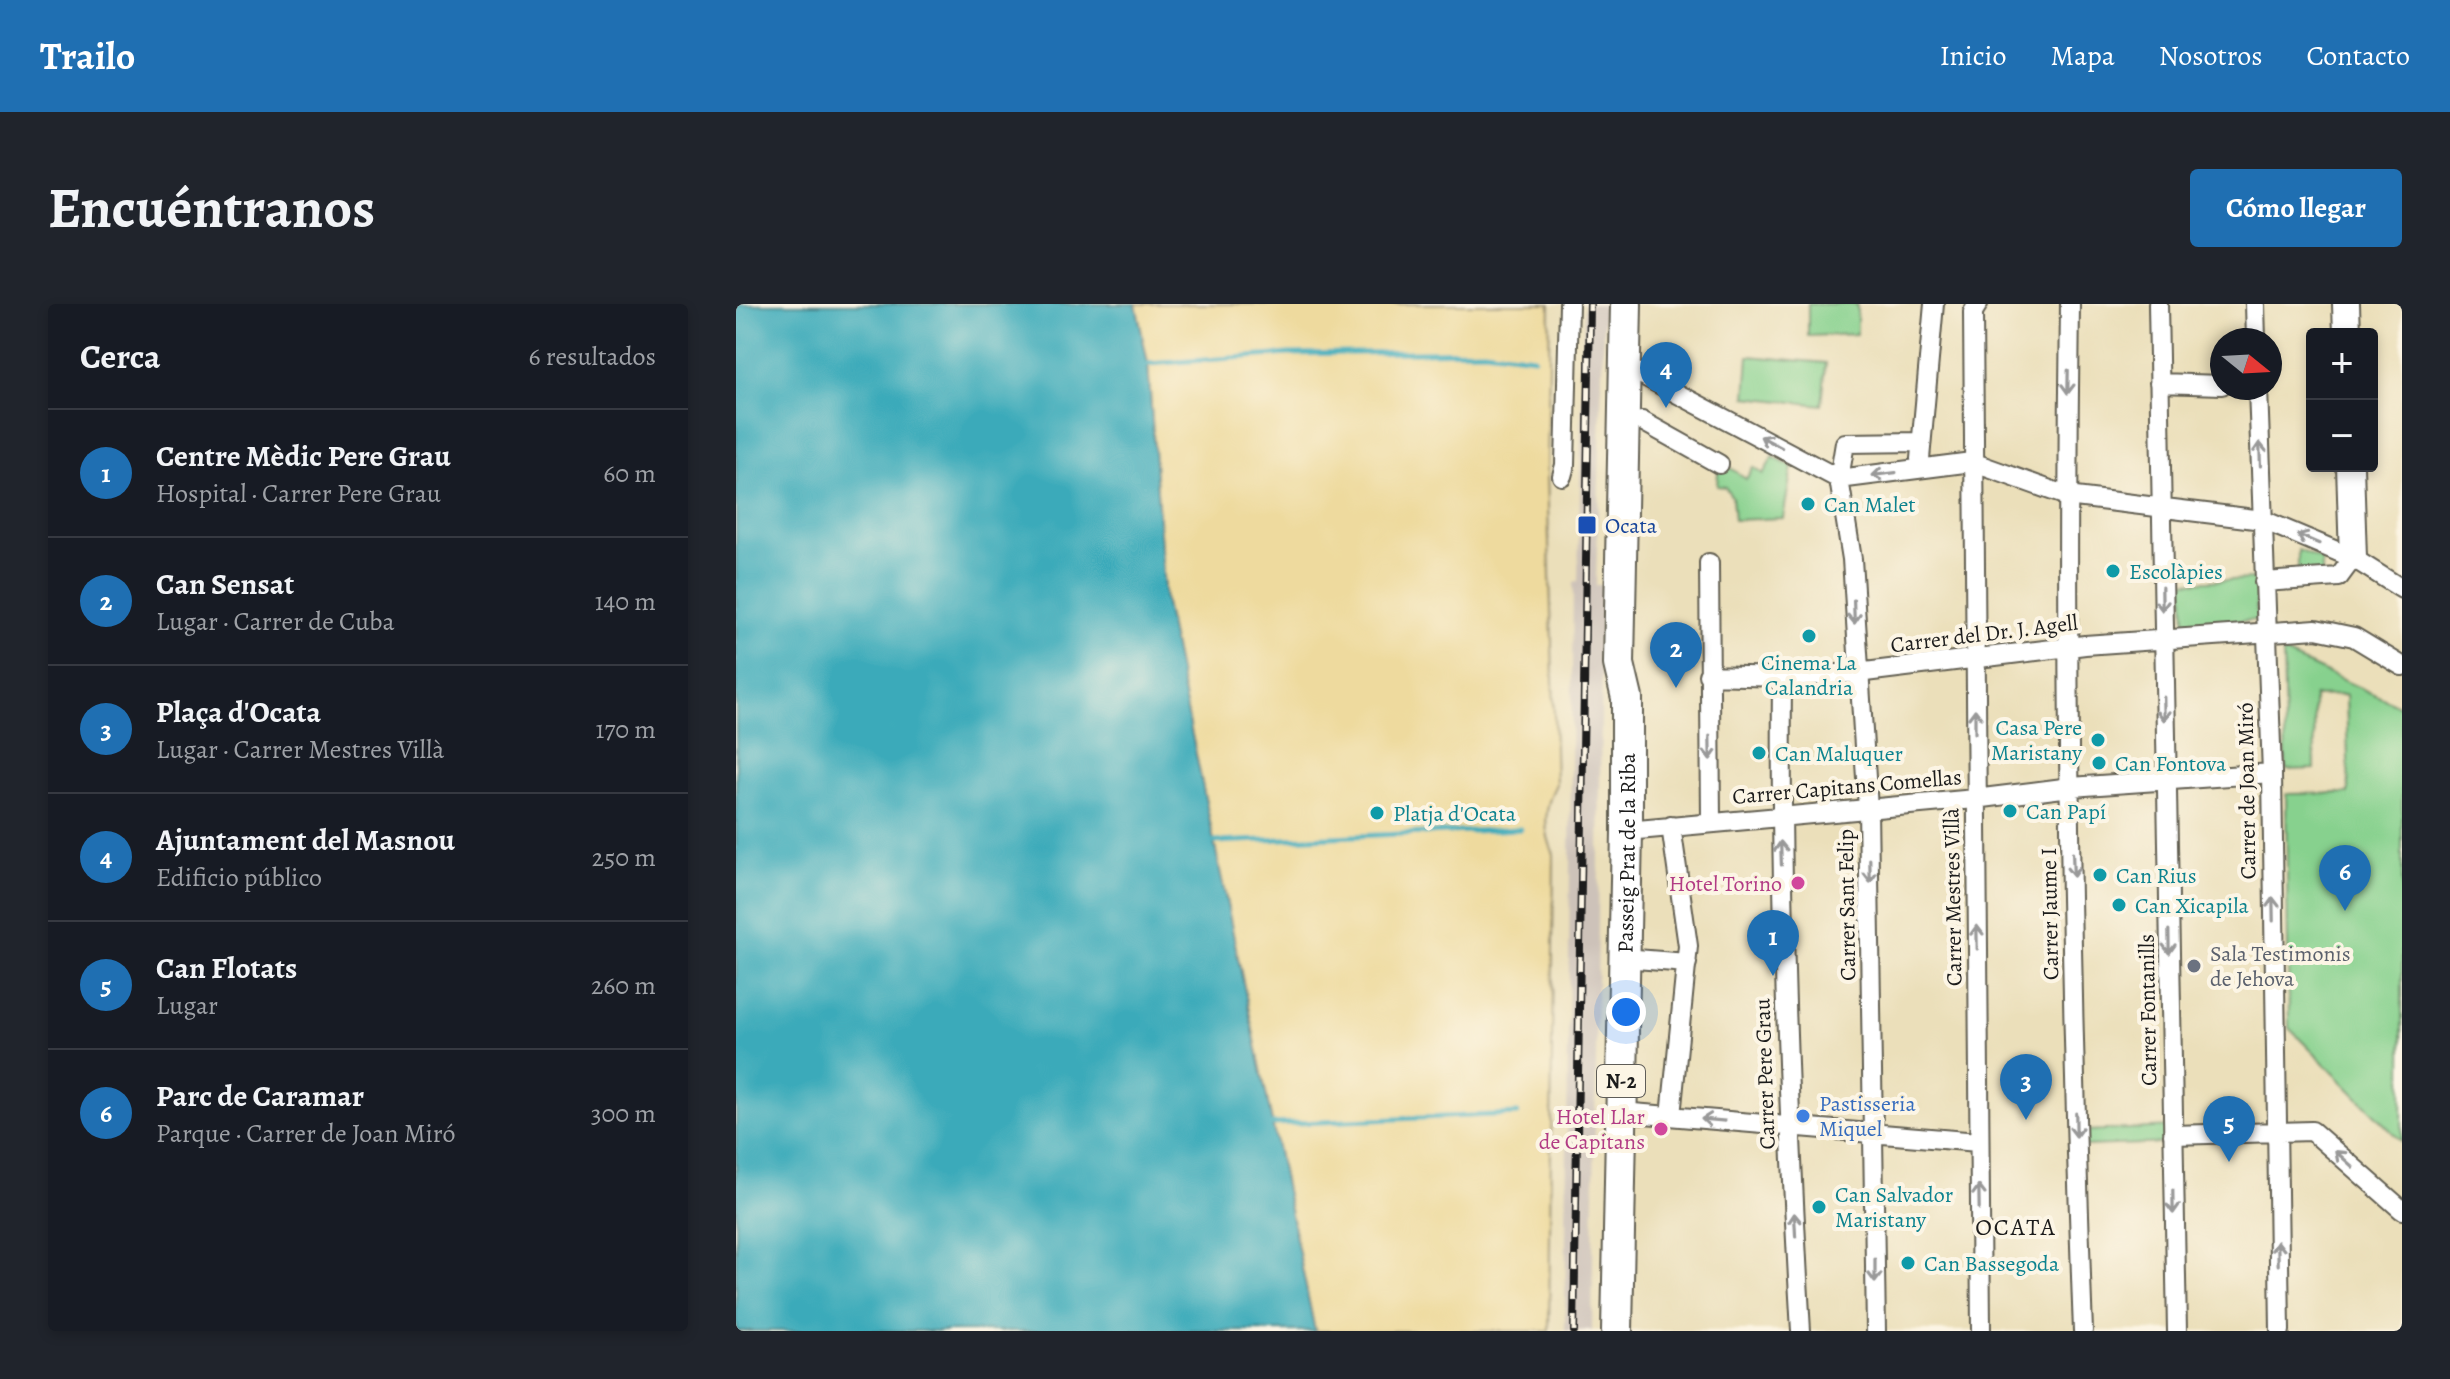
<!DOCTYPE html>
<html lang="es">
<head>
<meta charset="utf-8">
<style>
	:root { --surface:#171b24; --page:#20242c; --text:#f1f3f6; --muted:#9ea1a6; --line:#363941; --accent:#1f6fb2 }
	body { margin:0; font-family:Alegreya,serif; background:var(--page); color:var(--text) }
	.controls { position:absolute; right:24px; top:24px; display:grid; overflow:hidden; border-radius:8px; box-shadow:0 4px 12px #0003 }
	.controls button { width:72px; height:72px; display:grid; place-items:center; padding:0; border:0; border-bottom:2px solid var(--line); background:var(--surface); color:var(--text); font:40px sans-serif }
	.compass { position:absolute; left:1474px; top:24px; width:72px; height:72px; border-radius:50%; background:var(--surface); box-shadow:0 4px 12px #0003; rotate:108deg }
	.you { position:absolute; left:890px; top:708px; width:28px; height:28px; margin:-20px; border:6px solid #fff; border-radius:50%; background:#1a73e8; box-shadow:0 0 0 12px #1a73e833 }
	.badge { display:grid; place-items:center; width:52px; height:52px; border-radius:50%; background:var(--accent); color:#fff; font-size:26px; font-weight:700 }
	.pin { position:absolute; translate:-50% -66px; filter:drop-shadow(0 2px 4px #0008) }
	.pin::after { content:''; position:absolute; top:42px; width:28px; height:24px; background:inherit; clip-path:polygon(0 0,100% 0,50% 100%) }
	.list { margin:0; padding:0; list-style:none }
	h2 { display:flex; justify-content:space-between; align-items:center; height:104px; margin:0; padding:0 32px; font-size:34px }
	h2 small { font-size:26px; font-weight:400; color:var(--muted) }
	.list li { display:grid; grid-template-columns:52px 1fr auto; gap:24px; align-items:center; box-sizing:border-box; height:128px; padding:0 32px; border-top:2px solid var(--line) }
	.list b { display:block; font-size:30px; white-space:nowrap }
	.list p { margin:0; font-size:26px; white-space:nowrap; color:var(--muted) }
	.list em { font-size:26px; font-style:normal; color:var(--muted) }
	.map { position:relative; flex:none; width:1666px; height:1027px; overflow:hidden; border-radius:8px }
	header { display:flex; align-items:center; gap:48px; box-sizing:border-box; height:112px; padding:0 40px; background:var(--accent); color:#fff }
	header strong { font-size:38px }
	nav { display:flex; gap:44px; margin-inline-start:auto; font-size:28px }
	.intro { display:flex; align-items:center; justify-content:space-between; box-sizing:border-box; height:192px; padding:0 48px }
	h1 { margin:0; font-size:56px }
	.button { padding:20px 36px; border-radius:8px; background:var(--accent); color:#fff; font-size:28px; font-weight:700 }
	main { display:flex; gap:48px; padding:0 48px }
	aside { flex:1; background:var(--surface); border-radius:8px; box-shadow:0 4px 12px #0003 }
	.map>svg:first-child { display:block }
</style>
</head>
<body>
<header>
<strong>Trailo</strong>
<nav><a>Inicio</a><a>Mapa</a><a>Nosotros</a><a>Contacto</a></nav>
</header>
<div class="intro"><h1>Encuéntranos</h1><a class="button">Cómo llegar</a></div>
<main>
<aside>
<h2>Cerca<small>6 resultados</small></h2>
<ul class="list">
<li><span class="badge">1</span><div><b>Centre Mèdic Pere Grau</b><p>Hospital · Carrer Pere Grau</p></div><em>60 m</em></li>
<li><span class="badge">2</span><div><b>Can Sensat</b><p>Lugar · Carrer de Cuba</p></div><em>140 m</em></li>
<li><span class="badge">3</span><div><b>Plaça d'Ocata</b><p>Lugar · Carrer Mestres Villà</p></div><em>170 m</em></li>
<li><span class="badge">4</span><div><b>Ajuntament del Masnou</b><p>Edificio público</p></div><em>250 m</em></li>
<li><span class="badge">5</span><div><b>Can Flotats</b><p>Lugar</p></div><em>260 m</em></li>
<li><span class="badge">6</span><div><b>Parc de Caramar</b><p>Parque · Carrer de Joan Miró</p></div><em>300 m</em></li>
</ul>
</aside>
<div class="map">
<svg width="1666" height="1027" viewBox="0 0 1666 1027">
	<rect width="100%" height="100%" fill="#fcf5e5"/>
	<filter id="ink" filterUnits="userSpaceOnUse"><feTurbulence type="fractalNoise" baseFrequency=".0125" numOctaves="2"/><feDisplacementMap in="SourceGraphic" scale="16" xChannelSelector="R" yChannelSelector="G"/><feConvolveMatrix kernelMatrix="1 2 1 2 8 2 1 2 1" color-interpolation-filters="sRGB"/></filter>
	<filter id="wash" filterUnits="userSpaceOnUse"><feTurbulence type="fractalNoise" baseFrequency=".006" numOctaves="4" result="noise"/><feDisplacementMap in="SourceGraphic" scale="32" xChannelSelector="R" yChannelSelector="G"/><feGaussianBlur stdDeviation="1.8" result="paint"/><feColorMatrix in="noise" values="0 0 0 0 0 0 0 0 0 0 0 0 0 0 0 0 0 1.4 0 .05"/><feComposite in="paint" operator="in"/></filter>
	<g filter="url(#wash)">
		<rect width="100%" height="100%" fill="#ebdfba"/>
		<path fill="#cdc2b9" d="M848,0H868L860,281H867L856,1027H829L837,278L842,277Z"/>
		<path fill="#87d18e" stroke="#527655" stroke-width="2" d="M1072,0H1121V30L1072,32Z
			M1013,52L1090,59L1086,101L1010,93Z
			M1037,153L1056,163L1047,214L998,216L996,193L989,183L981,182L983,156L1010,175L1017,163L1027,170Z
			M1562,246L1586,256V274L1562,276Z
			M1519,275L1521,316L1449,319L1447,278Z
			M1547,349L1666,403V838L1553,724L1550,490L1613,489L1610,391L1578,392L1579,465L1550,466Z
			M1437,823L1438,839L1349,842V827Z"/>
		<path fill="#eeda9e" stroke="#857b5d" stroke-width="2" d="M400,0H814L811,167L820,480C808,503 807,527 818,550L813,1027H579L429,300L412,60Z"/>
		<path fill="#3baaba" stroke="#2c636b" stroke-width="2" d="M0,0H400L412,60L429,300L579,1027H0Z"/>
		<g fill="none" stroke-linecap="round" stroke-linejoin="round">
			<path stroke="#3baaba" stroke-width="5" d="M412,60L553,50L748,47L798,53
				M479,538L784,525
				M536,820L782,810"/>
		</g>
	</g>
	<g filter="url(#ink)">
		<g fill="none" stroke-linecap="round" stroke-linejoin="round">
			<g stroke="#646053" stroke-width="22">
				<path id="street" d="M1242,0L1237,8L1245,1027
					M1334,0C1329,342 1334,685 1347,1027
					M1422,0L1441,1027
					M1519,0L1520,36
					M889,62L1103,175L1236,158L1331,192L1527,216L1617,254L1666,285
					M1423,79L1486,81
					M1522,84L1536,469L1544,1027
					M906,117L983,160
					M1184,155L1198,0
					M826,172L829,161L833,0
					M973,259L975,517
					M1528,278L1603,273L1617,254
					M972,371L1046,373L1121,369L1349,341L1580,325L1618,333L1666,362
					M1046,373C1044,591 1052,809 1065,1027
					M935,522L952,642L935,812
					M891,527L1239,495L1335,483L1536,469
					M900,655L951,659
					M885,808L1242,838
					M1437,831L1576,827L1666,906
					M1140,1027L1132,505L1116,255L1103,175L1109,139L1184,138"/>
			</g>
			<g stroke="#646053" stroke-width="30">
				<path id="secondary" d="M1610,0L1611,30
					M1614,162L1617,254"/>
			</g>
			<g stroke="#646053" stroke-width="34">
				<g id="primary">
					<path id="s1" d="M881,1027L891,527V394L883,360L890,0"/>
				</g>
			</g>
			<use href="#street" stroke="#fff" stroke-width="18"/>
			<use href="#secondary" stroke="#fff" stroke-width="26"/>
			<use href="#primary" stroke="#fff" stroke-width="30"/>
			<g stroke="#1c1c1c" stroke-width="8">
				<path id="rail" d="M838,1027L854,0"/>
			</g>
			<use href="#rail" stroke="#fcf5e5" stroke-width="5" stroke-dasharray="15" stroke-linecap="butt"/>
		</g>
		<defs><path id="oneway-shaft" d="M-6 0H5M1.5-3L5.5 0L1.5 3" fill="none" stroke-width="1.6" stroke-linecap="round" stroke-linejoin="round" transform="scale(2)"/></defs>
		<g stroke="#999">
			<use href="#oneway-shaft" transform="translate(1332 78) rotate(91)"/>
			<use href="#oneway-shaft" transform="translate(1035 138) rotate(-152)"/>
			<use href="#oneway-shaft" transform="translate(1524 150) rotate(-92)"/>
			<use href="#oneway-shaft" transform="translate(1148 170) rotate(173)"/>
			<use href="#oneway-shaft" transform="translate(1572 235) rotate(-157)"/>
			<use href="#oneway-shaft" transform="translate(1426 295) rotate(89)"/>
			<use href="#oneway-shaft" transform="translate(1118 308) rotate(88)"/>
			<use href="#oneway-shaft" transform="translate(1428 405) rotate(89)"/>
			<use href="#oneway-shaft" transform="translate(1239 417) rotate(-90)"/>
			<use href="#oneway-shaft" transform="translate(974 444) rotate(89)"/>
			<use href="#oneway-shaft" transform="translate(1045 549) rotate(-92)"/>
			<use href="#oneway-shaft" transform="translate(1337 561) rotate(88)"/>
			<use href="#oneway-shaft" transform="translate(1134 567) rotate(89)"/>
			<use href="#oneway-shaft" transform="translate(1537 605) rotate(-91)"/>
			<use href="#oneway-shaft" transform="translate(1241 633) rotate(-91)"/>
			<use href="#oneway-shaft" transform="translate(1433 638) rotate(89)"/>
			<use href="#oneway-shaft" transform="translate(977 816) rotate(-175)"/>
			<use href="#oneway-shaft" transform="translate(1340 821) rotate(89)"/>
			<use href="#oneway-shaft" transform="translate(1608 855) rotate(-138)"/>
			<use href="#oneway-shaft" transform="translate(1243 893) rotate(-91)"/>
			<use href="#oneway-shaft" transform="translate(1437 898) rotate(89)"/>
			<use href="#oneway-shaft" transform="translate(1059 921) rotate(-93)"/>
			<use href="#oneway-shaft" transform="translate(1542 949) rotate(-91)"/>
			<use href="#oneway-shaft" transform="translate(1139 967) rotate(90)"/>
		</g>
	</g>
	<g fill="#0f9aa8" stroke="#fcf5e5" stroke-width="3">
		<circle cx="1072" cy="200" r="8"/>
		<circle cx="1377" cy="267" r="8"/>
		<circle cx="1073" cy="332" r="8"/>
		<circle cx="1362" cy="436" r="8"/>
		<circle cx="1023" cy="449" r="8"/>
		<circle cx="1363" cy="459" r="8"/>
		<circle cx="1274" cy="507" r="8"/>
		<circle cx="641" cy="509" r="8"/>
		<circle cx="1364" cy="571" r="8"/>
		<circle cx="1383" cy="601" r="8"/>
		<circle cx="1083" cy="903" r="8"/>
		<circle cx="1172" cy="959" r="8"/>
	</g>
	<rect fill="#1a4fb4" stroke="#fcf5e5" stroke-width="3" x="841" y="211" width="20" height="20" rx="4"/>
	<g fill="#d1479c" stroke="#fcf5e5" stroke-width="3">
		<circle cx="1062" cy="579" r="8"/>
		<circle cx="925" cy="825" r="8"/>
	</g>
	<circle fill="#6b7280" stroke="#fcf5e5" stroke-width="3" cx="1458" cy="662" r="8"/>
	<circle fill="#3f7fe0" stroke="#fcf5e5" stroke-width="3" cx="1067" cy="812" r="8"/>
	<g text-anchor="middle" stroke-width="8" stroke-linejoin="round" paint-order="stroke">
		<rect fill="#fcf5e5" stroke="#5f5d58" stroke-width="2" x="861" y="761" width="48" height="32" rx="6"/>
		<g font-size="20" font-weight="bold" fill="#1c1c1c">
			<text x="885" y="784">N-2</text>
		</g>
		<g font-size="22" fill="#0d838f" stroke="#fcf5e5" text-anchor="start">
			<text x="1088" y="208">Can Malet</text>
			<text x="1393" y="275">Escolàpies</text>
			<text x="1073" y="366" text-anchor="middle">Cinema La<tspan x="1073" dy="25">Calandria</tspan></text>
			<text x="1346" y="431" text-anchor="end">Casa Pere<tspan x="1346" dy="25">Maristany</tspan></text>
			<text x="1039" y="457">Can Maluquer</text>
			<text x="1379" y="467">Can Fontova</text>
			<text x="1290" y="515">Can Papí</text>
			<text x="657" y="517">Platja d'Ocata</text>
			<text x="1380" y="579">Can Rius</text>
			<text x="1399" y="609">Can Xicapila</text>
			<text x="1099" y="898">Can Salvador<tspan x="1099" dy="25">Maristany</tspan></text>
			<text x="1188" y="967">Can Bassegoda</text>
		</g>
		<g font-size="22" fill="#164399" stroke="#fcf5e5" text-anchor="start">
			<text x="869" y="229">Ocata</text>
		</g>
		<g font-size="22" fill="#1c1c1c" stroke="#fcf5e5">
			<text transform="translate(1248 329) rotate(-7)" y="8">Carrer del Dr. J. Agell</text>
			<text transform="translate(1111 482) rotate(-5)" y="8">Carrer Capitans Comellas</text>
			<text transform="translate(1510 487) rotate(-91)" y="8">Carrer de Joan Miró</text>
			<text dy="8" stroke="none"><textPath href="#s1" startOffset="478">Passeig Prat de la Riba</textPath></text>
			<text transform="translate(1216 593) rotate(-91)" y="8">Carrer Mestres Villà</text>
			<text transform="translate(1110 601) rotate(-91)" y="8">Carrer Sant Felip</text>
			<text transform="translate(1313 610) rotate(-91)" y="8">Carrer Jaume I</text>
			<text transform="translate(1411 706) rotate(-91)" y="8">Carrer Fontanills</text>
			<text transform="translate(1028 770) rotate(-92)" y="8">Carrer Pere Grau</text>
		</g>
		<g font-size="22" fill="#b23c85" stroke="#fcf5e5" text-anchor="end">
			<text x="1046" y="587">Hotel Torino</text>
			<text x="909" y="820">Hotel Llar<tspan x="909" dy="25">de Capitans</tspan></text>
		</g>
		<g font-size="22" fill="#5b616d" stroke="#fcf5e5" text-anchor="start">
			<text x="1474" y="657">Sala Testimonis<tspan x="1474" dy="25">de Jehova</tspan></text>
		</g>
		<g font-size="22" fill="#366cbe" stroke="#fcf5e5" text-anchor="start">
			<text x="1083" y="807">Pastisseria<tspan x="1083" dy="25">Miquel</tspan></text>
		</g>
		<g font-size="24" letter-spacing="2" fill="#1c1c1c" stroke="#fcf5e5">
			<text x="1280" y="931">OCATA</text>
		</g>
	</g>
</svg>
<div class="controls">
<button>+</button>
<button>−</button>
</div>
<svg class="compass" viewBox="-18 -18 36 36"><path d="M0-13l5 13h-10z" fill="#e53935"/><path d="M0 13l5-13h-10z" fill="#9ea1a6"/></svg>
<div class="you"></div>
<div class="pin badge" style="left:1037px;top:672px">1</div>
<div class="pin badge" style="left:940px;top:384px">2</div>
<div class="pin badge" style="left:1290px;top:816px">3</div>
<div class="pin badge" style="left:930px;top:104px">4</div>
<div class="pin badge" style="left:1493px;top:858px">5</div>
<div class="pin badge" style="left:1609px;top:607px">6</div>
</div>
</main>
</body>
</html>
